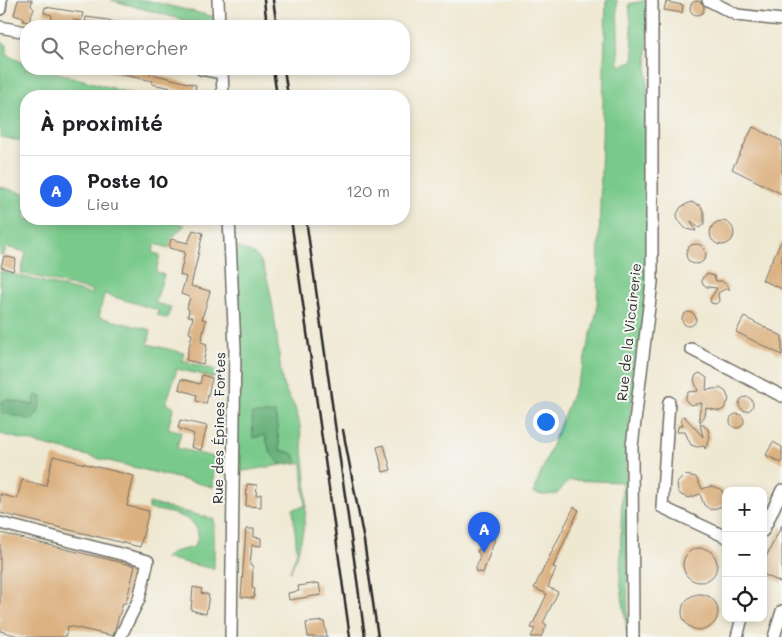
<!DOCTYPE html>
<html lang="fr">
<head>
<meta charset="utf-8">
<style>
	:root { --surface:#fff; --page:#f2f2f2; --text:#202124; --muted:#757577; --line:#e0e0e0; --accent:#2563eb }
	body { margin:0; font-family:Mali,sans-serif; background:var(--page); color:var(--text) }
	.controls { position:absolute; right:15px; bottom:15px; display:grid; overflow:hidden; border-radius:10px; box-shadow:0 2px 8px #0003 }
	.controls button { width:45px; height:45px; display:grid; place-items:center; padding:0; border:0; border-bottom:1px solid var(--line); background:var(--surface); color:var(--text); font:25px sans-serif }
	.you { position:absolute; left:545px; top:421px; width:18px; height:18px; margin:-12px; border:4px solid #fff; border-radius:50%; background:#1a73e8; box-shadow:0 0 0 8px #1a73e833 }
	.badge { display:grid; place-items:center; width:32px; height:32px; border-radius:50%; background:var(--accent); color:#fff; font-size:16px; font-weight:700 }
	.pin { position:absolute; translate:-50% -41px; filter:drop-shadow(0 1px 2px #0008) }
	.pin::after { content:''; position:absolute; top:26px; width:18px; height:15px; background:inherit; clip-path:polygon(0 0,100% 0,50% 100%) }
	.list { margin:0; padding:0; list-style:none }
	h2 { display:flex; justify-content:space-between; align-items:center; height:65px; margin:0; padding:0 20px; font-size:21px }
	h2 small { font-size:16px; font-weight:400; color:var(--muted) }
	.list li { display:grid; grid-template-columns:32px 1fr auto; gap:15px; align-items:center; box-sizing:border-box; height:70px; padding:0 20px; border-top:1px solid var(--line) }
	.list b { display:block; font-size:19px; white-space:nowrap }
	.list p { margin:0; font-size:16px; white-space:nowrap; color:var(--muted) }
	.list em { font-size:16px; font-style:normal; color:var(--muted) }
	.icon { flex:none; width:28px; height:28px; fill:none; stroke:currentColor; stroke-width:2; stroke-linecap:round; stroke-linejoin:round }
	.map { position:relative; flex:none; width:782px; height:637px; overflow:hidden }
	.search { position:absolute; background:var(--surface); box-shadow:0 2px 8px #0003; left:20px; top:20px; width:390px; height:55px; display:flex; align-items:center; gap:12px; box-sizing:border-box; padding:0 18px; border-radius:20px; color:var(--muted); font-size:19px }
	.panel { position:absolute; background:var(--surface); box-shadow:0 2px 8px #0003; left:20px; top:90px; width:390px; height:135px; border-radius:20px }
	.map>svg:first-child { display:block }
</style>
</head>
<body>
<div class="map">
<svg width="782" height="637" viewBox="0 0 782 637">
	<rect width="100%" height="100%" fill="#f6f6f2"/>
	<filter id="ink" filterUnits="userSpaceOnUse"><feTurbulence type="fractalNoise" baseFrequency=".02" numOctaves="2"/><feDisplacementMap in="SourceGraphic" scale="10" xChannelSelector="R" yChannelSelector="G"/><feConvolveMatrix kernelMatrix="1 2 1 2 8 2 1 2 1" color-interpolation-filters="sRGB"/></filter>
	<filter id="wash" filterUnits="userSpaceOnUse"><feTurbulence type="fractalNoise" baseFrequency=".0096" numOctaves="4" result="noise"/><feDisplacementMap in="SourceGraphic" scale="20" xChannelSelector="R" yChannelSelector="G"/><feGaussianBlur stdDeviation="1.12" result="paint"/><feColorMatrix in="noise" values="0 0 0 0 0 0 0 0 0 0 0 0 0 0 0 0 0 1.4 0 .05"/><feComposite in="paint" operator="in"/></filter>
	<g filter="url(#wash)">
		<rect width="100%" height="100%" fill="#efe8d1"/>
		<path fill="#78c98a" stroke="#527a5a" d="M111,0H146L215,17L216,26H198V24Z
			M606,0H617L619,64L623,66L634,60V57L629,4L647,0L648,283L626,450L628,637L620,580L622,482L569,480L557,494L543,495L533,493L582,369L597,311Z
			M0,41L7,45V55L26,64V69H44L140,96H26V142L0,137Z
			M0,187L26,194V219H165L185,225L171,239L169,248L155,244L153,253L160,255L156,272L164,275L155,303L171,307L168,319L157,315L158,310L104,294L99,317L151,330L148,344L184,353L182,361L216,370V378L177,369L166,404L174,407L168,428L181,432L177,448L214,457L213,487L0,434V412L32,420L38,413L42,397L36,395L33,405L6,399L0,404V271L91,294L92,291L21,273L26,252L6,247L4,256L0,255Z
			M233,245C241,249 255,252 260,260C273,281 278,352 282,380C284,392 293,400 296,411C300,421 301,434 302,445C309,489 309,531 290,572L297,552L293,509L305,506L302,463H297L296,458L289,452L280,450L275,413L253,437L265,435L270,452L281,465L237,472Z
			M149,503L214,519V569L165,558L173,552L194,547C211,518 169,512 149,509Z"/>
		<path fill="#62ad76" stroke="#466c50" d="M36,395L42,397L38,413L32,420L0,412V404L5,399L33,405Z
			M275,413L280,450L294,454L297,463L281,465L270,452L265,435L253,438L252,414Z"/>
		<g id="blocks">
			<path fill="#dcb180" d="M18,0H32L31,6L34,9L29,22L23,21L24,18L14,15Z
				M690 8a7 7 0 1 1 14 0a7 7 0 1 1-14 0Z
				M666,2L683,5L682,13L664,10Z
				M45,7L83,13L81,21L73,20L72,26L51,22L52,15L44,13Z
				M86,17L108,20L117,23V26H88L89,24L85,23Z
				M109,69H141L148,70V73L196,85L194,96H180L181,90L152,84L153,81L109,72Z
				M753,127L782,141V194L732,169Z
				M691,202L701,206L704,213V224L699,228L691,221L696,231L686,229L678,220L677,214L681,207Z
				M710 233a12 12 0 1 1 24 0a12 12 0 1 1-24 0Z
				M193,230L203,233L191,286L210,291L202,319L206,320L201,342L207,344L203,364L186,360L192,334L189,333L193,317L188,316L189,309L187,308L190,297L181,294L186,277L180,275L185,252L169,248L171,239L188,243Z
				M782,240V289L762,280Z
				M686 254a10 10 0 1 1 20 0a10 10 0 1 1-20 0Z
				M4,256L16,259L13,271L1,267Z
				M707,274L714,276L716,281H722L730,289H725L718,293L719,301L716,304L711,303L710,299L717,288L707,287L702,283V278Z
				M682 319a7 7 0 1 1 14 0a7 7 0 1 1-14 0Z
				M744,317L782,336V355L736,332Z
				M700,373L707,378L706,390L720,388L726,392L729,400L724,409L720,411L706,408L705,416L700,422L699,414L702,403L690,405L685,399L688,392L698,391L694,380L696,375Z
				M202,375L212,378L206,404L196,401L197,395L179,389L181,379L200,384Z
				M739 404a7 7 0 1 1 14 0a7 7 0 1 1-14 0Z
				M730 421a7 7 0 1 1 14 0a7 7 0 1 1-14 0Z
				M684,416L703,437L700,423L708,429L710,438L705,449L704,446L697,447L691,445L685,432H677L678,427L683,425L681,420Z
				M180,420L207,426L201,450L191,447L194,434L178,428Z
				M773,442L782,447V463L766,455Z
				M384,445L391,470L383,472L377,447Z
				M53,456L134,476L127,506L149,511L140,547L0,513V494L17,499L22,480L46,486Z
				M685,475L696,477L702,489L711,486L721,489L725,497L722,506L711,510L704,505L700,494L689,498L681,495L678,491L677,483Z
				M247,484L257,485L256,496L261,494V507L246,506Z
				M574,507L579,510L553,567L556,568L548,587L558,592L543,623L547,625L541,637H531L535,629L531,628L547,594L534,588Z
				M782,525V583L763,574V563Z
				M246,529H254V537L261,538V546L252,545L250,565H253L252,588L255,589L254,598L241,597Z
				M0,533L135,566L126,603H123L113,636L68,626L65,637H23L0,631Z
				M488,533L496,536L483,573L475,571L480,556L477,551L483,547Z
				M683 565a17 17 0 1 1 34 0a17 17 0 1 1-34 0Z
				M319,583L321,595L289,600L288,593L299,591L298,586Z
				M193,587L202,589L201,593L209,595L206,614L191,610Z
				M682 612a18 18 0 1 1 36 0a18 18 0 1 1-36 0Z
				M324,621L327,637H308L306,623Z"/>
		</g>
	</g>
	<g filter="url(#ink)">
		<use href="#blocks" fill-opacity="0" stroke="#706d65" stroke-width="1"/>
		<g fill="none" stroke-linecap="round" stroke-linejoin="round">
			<g stroke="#706d65" stroke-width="14">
				<path id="minor" d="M218,0L219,26
					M708,0L737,15L782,20
					M0,9L1,0
					M0,27L26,32
					M201,69L222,73
					M222,69L223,96
					M229,219L235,348L231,637
					M691,349L782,396
					M669,402L662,507L726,537
					M0,523L148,561L139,599L120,637
					M763,531L782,490
					M633,637L632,446L652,282V0
					M737,637L742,618
					M774,637L782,611"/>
			</g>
			<use href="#minor" stroke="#fff" stroke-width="11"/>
			<path stroke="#2b2b2b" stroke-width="2.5" d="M264,0L267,26
				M273,0L277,26
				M273,69L277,96
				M284,69L288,96
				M291,219L350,637
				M306,219L365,637
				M343,430L364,541L378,637"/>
		</g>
	</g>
	<g text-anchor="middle" stroke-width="4" stroke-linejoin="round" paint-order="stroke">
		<g font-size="14" fill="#2b2b2b" stroke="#f6f6f2">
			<text transform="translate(629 332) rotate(-84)" y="5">Rue de la Vicairerie</text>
			<text transform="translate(219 428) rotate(-89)" y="5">Rue des Épines Fortes</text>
		</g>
	</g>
</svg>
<div class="controls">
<button>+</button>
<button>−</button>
<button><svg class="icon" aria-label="locate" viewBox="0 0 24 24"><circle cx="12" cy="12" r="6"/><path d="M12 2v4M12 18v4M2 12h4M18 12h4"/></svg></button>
</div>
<div class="you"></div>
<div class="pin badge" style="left:484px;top:553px">A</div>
<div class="search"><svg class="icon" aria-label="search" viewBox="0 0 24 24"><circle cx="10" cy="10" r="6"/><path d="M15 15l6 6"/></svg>Rechercher</div>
<section class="panel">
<h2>À proximité<small></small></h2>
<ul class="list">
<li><span class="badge">A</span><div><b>Poste 10</b><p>Lieu</p></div><em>120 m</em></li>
</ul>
</section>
</div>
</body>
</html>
